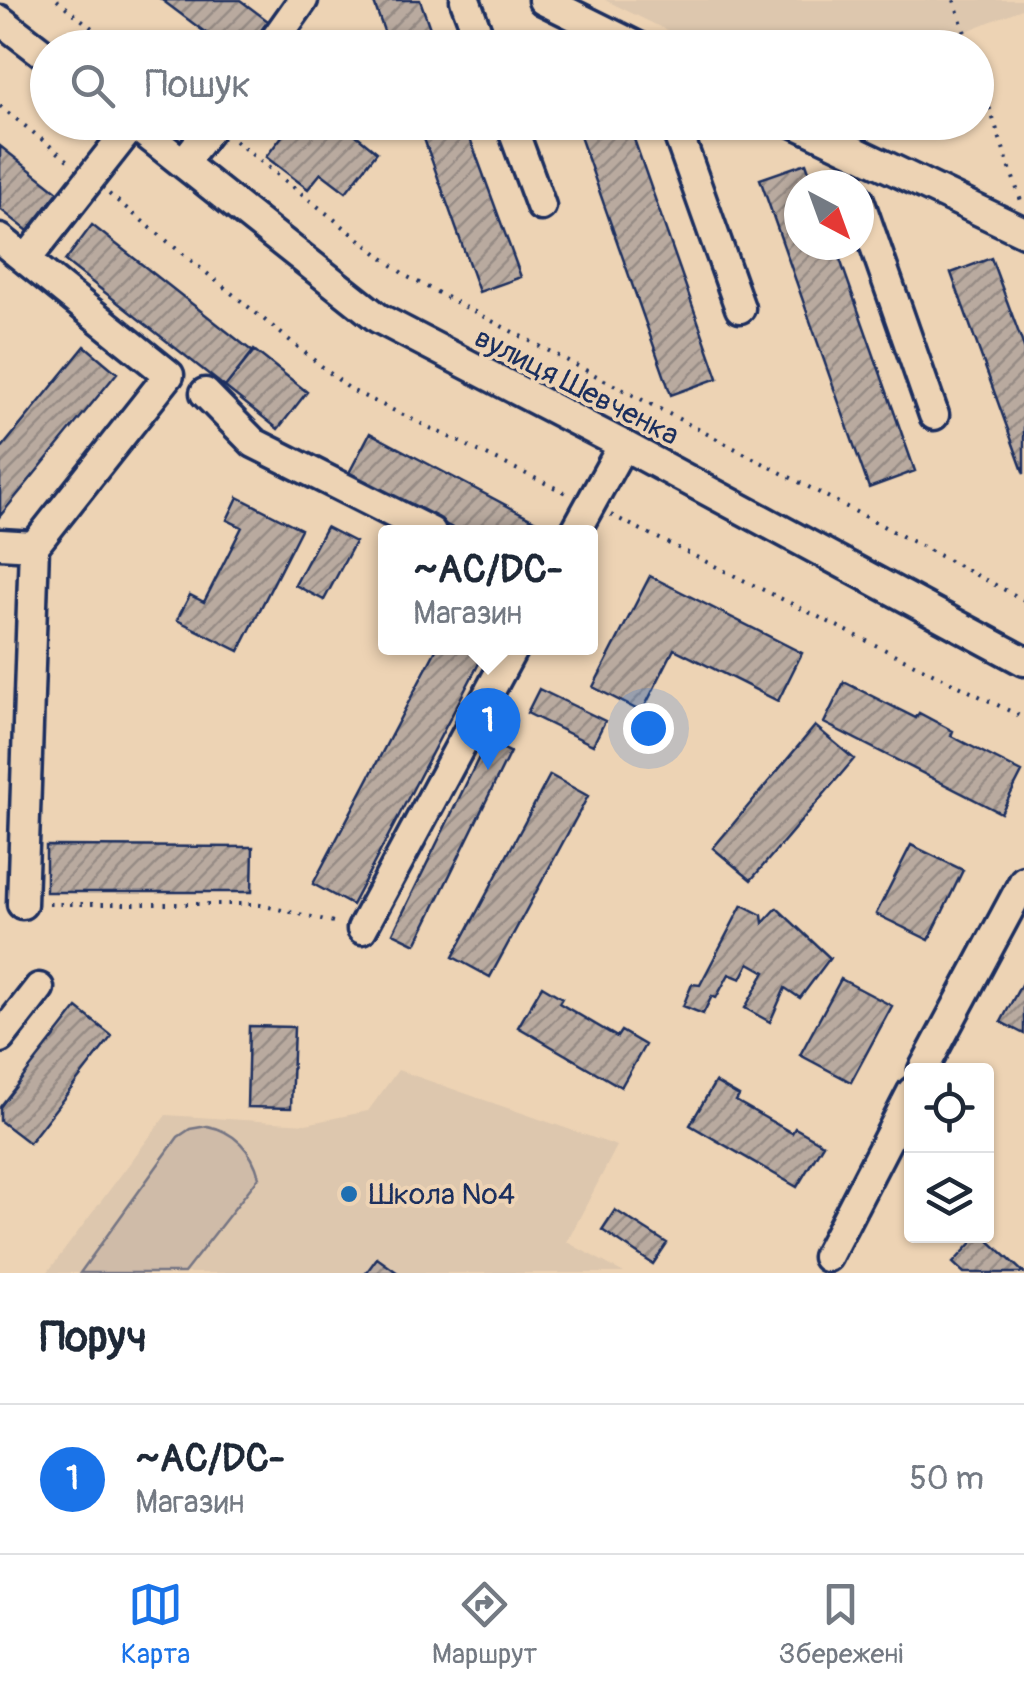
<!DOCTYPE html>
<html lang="uk">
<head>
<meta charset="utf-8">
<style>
	:root { --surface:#fff; --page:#f6f6f7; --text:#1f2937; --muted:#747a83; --line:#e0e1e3; --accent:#1a73e8 }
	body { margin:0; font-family:Pangolin,sans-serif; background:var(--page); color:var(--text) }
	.controls { position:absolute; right:30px; bottom:30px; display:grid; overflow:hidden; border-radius:10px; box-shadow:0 2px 8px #0004 }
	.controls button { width:90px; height:90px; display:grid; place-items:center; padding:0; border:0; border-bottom:2px solid var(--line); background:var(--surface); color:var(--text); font:50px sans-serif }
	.compass { position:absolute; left:784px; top:170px; width:90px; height:90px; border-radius:50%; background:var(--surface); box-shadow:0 2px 8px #0004; rotate:139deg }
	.you { position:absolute; left:648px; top:728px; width:35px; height:35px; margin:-25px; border:8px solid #fff; border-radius:50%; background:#1a73e8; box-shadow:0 0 0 15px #1a73e833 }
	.badge { display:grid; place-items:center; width:65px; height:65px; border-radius:50%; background:var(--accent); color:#fff; font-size:32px; font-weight:700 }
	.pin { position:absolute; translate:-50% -82px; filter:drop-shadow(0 2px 5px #0008) }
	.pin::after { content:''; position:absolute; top:52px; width:35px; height:30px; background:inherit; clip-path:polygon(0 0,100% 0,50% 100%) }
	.popup { position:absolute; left:378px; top:525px; width:220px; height:130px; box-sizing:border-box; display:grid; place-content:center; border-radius:10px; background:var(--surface); filter:drop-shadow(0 2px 8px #0005); font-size:32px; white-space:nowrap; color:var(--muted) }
	.popup b { font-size:38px; color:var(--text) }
	.popup::after { content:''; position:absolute; left:50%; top:100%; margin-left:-20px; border:20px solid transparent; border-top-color:var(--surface) }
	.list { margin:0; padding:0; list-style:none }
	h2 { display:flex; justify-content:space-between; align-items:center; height:130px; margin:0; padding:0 40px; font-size:42px }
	h2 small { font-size:32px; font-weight:400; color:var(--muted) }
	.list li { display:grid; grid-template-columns:65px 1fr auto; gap:30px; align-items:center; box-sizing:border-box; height:150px; padding:0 40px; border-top:2px solid var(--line) }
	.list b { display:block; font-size:38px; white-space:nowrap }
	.list p { margin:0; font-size:32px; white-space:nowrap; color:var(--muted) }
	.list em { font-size:32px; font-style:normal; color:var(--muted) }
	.icon { flex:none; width:55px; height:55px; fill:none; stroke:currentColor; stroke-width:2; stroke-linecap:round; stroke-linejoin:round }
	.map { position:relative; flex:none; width:1024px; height:1273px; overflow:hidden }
	.search { position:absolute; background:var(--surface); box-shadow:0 2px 8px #0004; left:30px; right:30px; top:30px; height:110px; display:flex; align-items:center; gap:25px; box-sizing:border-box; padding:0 35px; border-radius:55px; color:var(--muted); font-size:38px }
	.sheet { height:280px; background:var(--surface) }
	nav { display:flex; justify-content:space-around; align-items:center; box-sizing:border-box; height:140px; border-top:2px solid var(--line); background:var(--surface); font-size:28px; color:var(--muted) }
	nav a { display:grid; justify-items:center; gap:5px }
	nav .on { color:var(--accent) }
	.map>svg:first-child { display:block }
</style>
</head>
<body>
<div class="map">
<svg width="1024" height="1273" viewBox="0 0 1024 1273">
	<defs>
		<pattern id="building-hatch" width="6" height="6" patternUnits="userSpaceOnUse" patternTransform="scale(2.5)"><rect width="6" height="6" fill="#b9aa9f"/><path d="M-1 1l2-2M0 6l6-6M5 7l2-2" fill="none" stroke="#968b85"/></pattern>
	</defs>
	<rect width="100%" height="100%" fill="#edd3b4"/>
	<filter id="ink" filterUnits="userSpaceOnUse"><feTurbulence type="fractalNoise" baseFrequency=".01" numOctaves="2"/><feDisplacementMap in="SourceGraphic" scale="20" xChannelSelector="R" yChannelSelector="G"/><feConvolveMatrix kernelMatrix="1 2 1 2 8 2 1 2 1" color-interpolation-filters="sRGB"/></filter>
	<g filter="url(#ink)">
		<path fill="#ddc7ae" d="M605,0H1024V8L927,47L703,48Z
			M398,1070L617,1146L567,1242L624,1273H47L166,1115L306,1124L368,1111Z"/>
		<path fill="#cfbba8" stroke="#757583" stroke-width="2.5" d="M207,1126C234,1131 252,1150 259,1177L184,1273H80L178,1137L190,1129Z"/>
		<path fill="url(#building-hatch)" stroke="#1b2f5e" stroke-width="2.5" d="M162,0H240L268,21L248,48H226Z
			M373,0H420L437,48H390Z
			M293,122H340L377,152L346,192L321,173L308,189L266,157Z
			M418,122H464L521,277L479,292Z
			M575,122H628L718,378L671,395Z
			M0,146L58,192L28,231L0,209Z
			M806,163L814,185H799V245H835L915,471L869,488L760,179Z
			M92,225L253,352L225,387L65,261Z
			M991,258L1024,347V474L951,273Z
			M85,346L117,373L0,516V450Z
			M254,350L307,392L278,429L225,387Z
			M370,433L549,528L546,532H460L349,473Z
			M238,497L301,529L239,651L177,620L190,595L204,602L242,527L227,520Z
			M326,527L355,542L324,600L295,585Z
			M650,576L802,653L778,701L674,649L642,712L593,687Z
			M437,648H487L352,905L313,884Z
			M844,682L916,718L919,713L953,731L951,736L1022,772L1001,813L824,723Z
			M539,689L605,721L593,745L527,713Z
			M815,726L854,759L751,880L713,848Z
			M487,741L510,752L416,944L393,933Z
			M550,775L588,796L490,977L453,957Z
			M911,845L963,870L929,940L876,914Z
			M46,846L253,847L252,892H46Z
			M742,905L762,915L763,923L777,908L830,958L800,998L785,988L770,1022L745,1008L765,972L749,963L741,979L729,974L716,998L712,996L703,1014L683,1006L692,984L700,985Z
			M841,979L892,1006L851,1082L800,1055Z
			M1024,979V1034L1001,1022Z
			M542,986L562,998L559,1003L617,1037L621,1031L645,1045L621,1087L518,1027Z
			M77,1008L112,1036L29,1143L0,1121V1107Z
			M249,1026L294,1027L291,1108L247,1107Z
			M715,1082L739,1096L736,1101L792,1133L795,1128L823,1144L797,1187L690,1125Z
			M615,1210L667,1243L653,1264L602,1230Z
			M978,1236H984L1024,1273H964L953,1263Z
			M377,1258L398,1273H366Z"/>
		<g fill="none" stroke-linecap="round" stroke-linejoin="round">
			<g stroke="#1b2f5e" stroke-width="35">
				<path id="minor" d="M465,0L483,48
					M543,0L640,48
					M0,20L48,57
					M269,48L303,0
					M131,122L378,318L623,445L1024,661
					M510,122L541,206
					M674,122L740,308
					M793,122L1024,232
					M183,163L215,122
					M859,200L934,415
					M0,239L169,375L34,546
					M26,260L133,124
					M205,393L254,443L431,532
					M575,532L623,445
					M0,544L34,546L22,904
					M362,929L513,648
					M0,1038L39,988
					M923,1070L1024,881
					M827,1257L912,1092"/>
			</g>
			<path stroke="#1b2f5e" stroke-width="4" stroke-dasharray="2.5 8" stroke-linecap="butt" d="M57,0L117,48
				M954,0L970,48
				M976,68L1021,201
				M0,106L70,162
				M235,141L406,276L1024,600
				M109,194L351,390L566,493
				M611,515L1024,718
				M49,904H256L338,923"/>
			<use href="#minor" stroke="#edd3b4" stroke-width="28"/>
		</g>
	</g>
	<circle fill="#1f6fb2" stroke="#edd3b4" stroke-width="4" cx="349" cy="1194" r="10"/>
	<g text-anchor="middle" stroke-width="8" stroke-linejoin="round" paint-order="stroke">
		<g font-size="30" fill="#1b2f5e" stroke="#edd3b4">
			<text transform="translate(577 386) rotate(27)" y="10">вулиця Шевченка</text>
		</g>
		<g font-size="30" fill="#1b2f5e" stroke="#edd3b4" text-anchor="start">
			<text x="369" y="1204">Школа №4</text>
		</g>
	</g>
</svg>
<div class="controls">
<button><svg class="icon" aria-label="locate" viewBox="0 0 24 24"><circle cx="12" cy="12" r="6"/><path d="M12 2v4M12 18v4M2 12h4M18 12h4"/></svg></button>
<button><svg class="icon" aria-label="layers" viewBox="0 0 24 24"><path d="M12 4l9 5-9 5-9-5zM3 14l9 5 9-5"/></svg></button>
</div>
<svg class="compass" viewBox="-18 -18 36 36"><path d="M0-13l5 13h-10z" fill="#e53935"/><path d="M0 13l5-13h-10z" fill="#747a83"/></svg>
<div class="you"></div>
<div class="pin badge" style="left:488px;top:770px">1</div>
<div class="popup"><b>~AC/DC-</b>Магазин</div>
<div class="search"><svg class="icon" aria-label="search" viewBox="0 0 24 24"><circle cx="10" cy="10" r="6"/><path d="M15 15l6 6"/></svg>Пошук</div>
</div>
<section class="sheet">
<h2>Поруч<small></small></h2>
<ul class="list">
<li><span class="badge">1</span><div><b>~AC/DC-</b><p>Магазин</p></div><em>50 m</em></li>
</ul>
</section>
<nav>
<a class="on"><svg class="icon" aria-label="map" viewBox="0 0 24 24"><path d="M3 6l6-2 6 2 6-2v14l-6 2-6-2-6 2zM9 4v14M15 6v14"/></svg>Карта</a>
<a><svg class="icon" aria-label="directions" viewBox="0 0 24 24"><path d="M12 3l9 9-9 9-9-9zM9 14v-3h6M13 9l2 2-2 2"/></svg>Маршрут</a>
<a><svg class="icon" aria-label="saved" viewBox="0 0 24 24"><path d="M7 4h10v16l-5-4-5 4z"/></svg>Збережені</a>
</nav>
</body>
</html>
